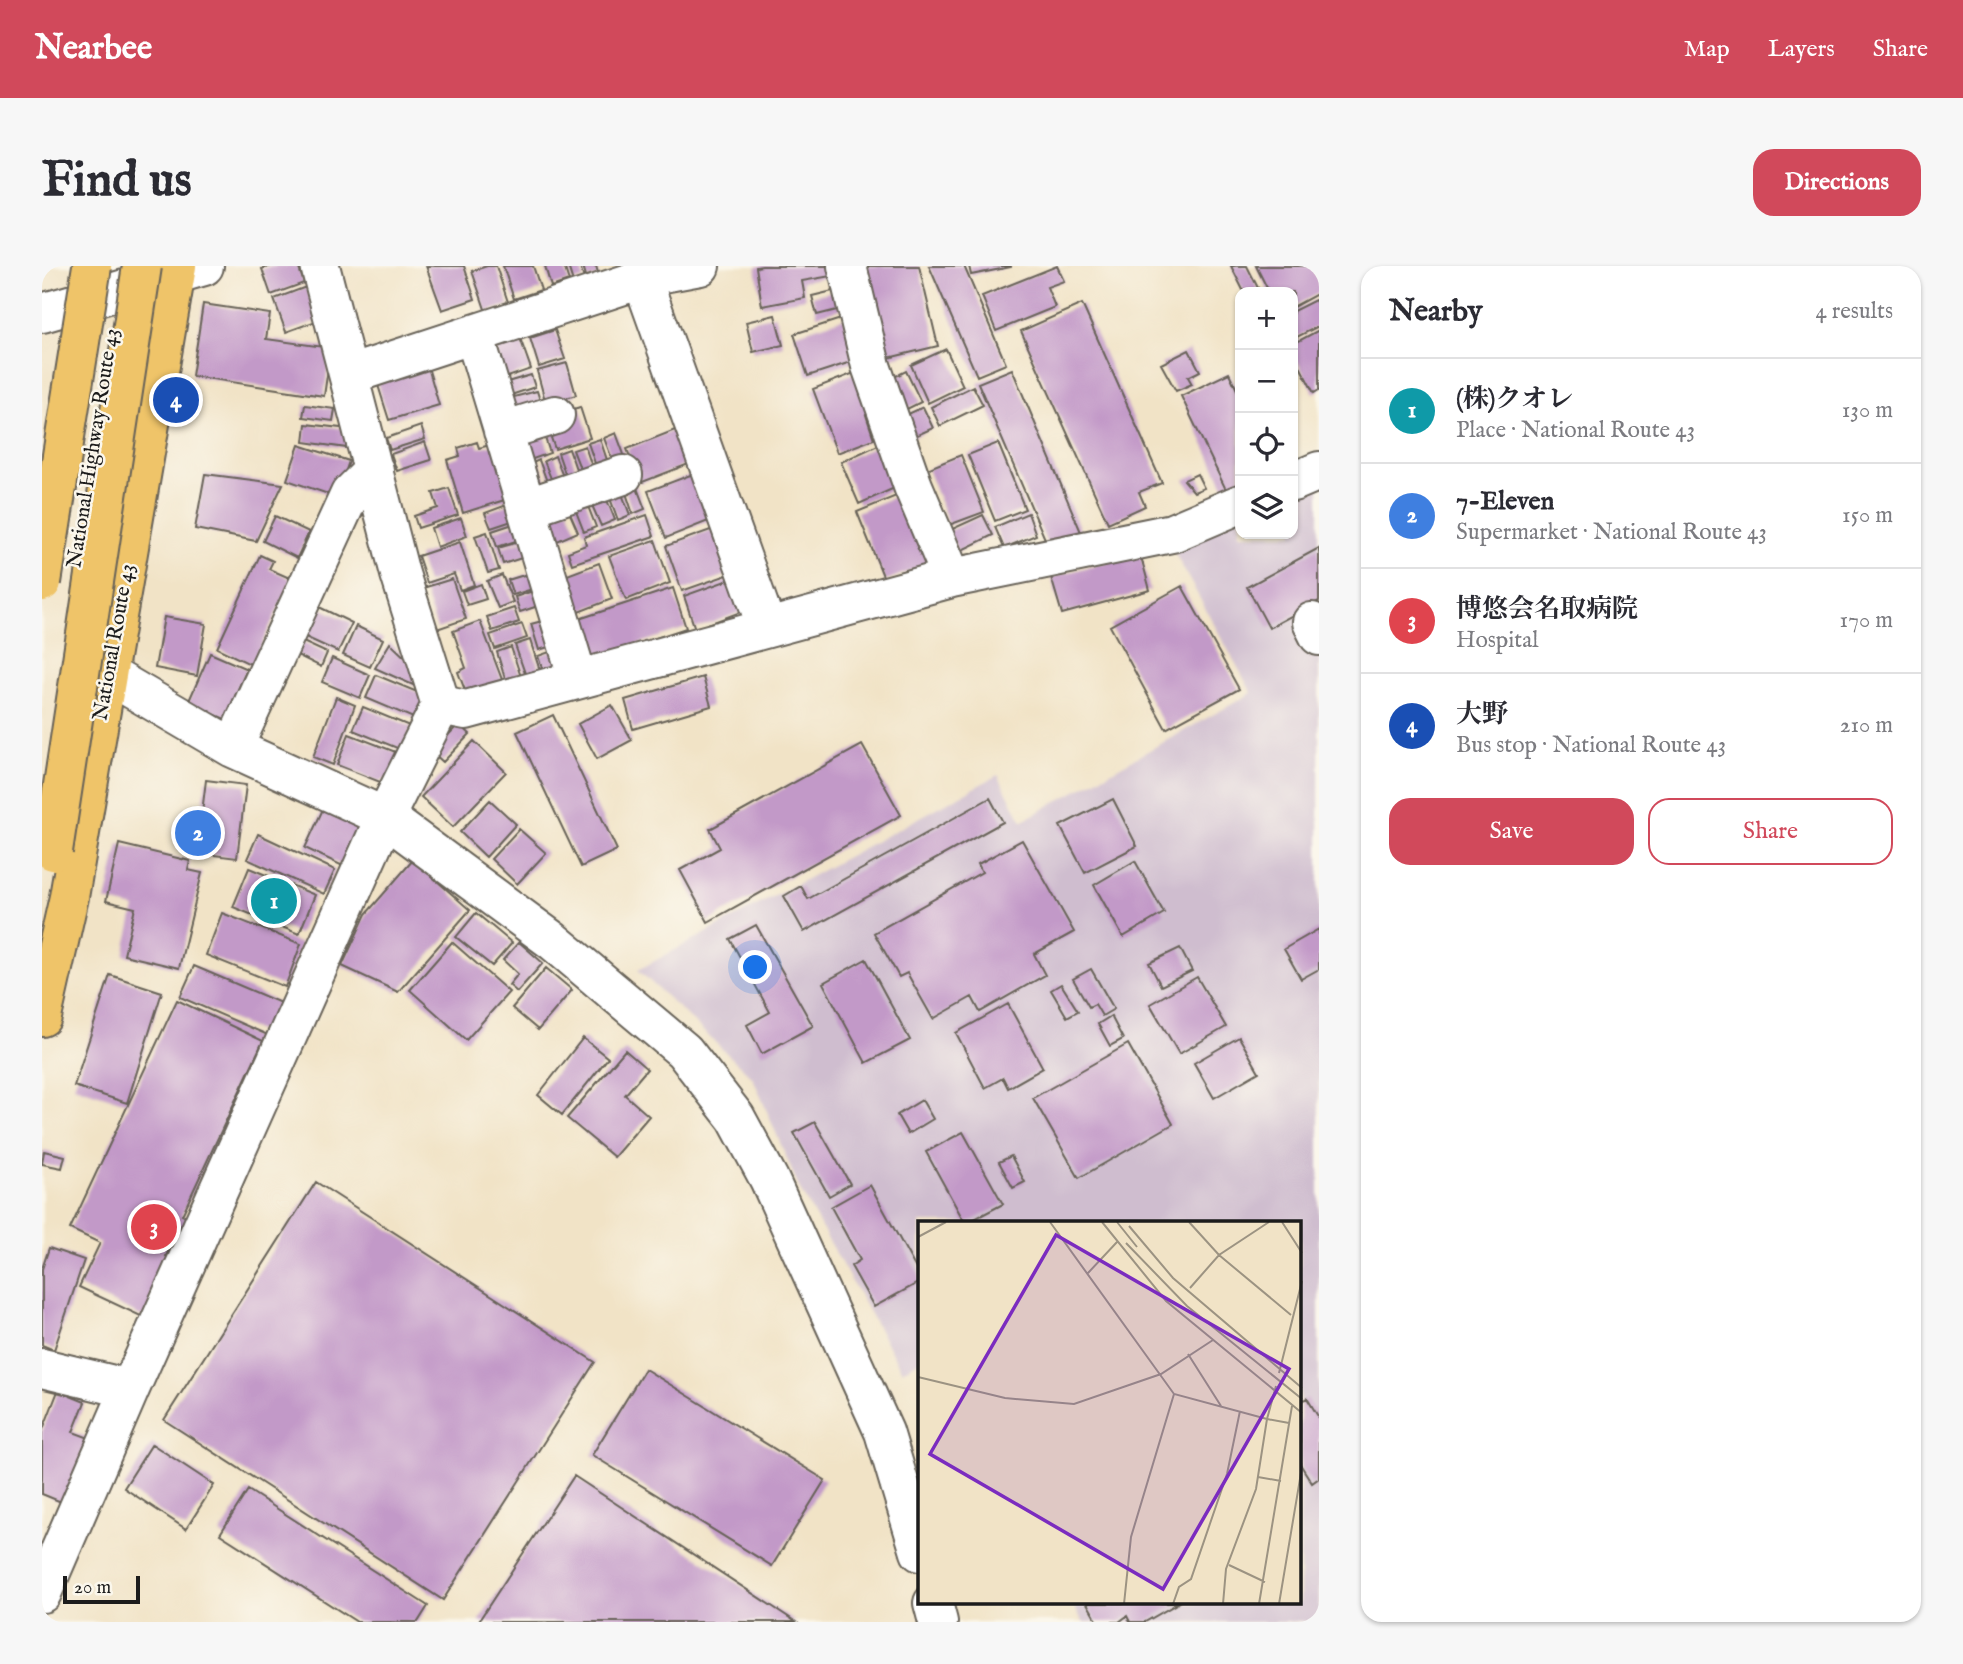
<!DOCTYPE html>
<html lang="en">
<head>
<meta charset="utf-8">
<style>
	:root { --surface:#fff; --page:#f7f7f7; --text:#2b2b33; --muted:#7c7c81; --line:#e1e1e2; --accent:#d1495b }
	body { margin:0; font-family:"IM FELL English","Noto Serif JP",serif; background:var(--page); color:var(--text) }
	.controls { position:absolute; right:21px; top:21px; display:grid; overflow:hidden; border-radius:14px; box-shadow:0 2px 5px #0004 }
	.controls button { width:63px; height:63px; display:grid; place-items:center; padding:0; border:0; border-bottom:2px solid var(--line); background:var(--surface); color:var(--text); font:35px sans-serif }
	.scale { position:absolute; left:21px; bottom:18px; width:77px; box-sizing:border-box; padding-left:7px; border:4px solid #1c1c1c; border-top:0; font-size:19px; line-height:24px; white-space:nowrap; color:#1c1c1c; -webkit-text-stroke:5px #fbf7ec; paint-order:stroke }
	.you { position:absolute; left:714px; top:702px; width:24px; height:24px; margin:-18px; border:5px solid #fff; border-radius:50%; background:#1a73e8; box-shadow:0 0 0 10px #1a73e833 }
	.badge { display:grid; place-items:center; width:46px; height:46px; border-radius:50%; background:var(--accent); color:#fff; font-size:23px; font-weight:700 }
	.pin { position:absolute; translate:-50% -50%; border:4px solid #fff; box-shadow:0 2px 7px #0006 }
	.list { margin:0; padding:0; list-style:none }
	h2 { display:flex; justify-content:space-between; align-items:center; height:91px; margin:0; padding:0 28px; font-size:30px }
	h2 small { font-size:23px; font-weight:400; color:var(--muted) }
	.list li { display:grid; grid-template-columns:46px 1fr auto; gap:21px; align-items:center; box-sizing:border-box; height:105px; padding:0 28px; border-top:2px solid var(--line) }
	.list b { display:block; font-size:26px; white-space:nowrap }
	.list p { margin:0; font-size:23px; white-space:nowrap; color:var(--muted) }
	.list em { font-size:23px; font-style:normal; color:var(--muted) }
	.actions { display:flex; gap:14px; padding:21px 28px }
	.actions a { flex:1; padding:16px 0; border:2px solid var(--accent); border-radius:21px; text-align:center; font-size:24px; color:var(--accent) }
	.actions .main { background:var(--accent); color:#fff }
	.icon { flex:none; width:38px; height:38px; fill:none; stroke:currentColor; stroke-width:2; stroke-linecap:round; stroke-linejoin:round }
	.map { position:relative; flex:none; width:1277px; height:1356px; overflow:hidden; border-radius:21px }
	header { display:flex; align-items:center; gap:42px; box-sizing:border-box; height:98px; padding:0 35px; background:var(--accent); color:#fff }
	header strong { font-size:33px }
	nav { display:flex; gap:38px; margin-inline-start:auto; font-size:24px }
	.intro { display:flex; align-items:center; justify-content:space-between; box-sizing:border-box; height:168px; padding:0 42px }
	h1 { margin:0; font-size:49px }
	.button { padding:18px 32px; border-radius:21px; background:var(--accent); color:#fff; font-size:24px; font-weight:700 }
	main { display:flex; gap:42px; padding:0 42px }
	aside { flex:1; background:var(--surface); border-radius:21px; box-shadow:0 2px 5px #0004 }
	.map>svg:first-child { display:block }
</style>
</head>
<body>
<header>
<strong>Nearbee</strong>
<nav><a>Map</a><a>Layers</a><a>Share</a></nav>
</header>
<div class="intro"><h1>Find us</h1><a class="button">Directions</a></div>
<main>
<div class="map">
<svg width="1277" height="1356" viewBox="0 0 1277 1356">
	<rect width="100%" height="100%" fill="#fbf7ec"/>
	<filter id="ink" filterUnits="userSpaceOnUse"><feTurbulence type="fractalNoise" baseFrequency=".0143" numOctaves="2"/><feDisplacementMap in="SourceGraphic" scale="14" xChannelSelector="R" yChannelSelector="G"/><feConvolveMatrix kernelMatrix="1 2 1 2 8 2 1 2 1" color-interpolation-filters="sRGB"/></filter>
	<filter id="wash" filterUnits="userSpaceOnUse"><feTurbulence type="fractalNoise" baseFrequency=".00686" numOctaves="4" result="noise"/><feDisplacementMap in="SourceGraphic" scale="28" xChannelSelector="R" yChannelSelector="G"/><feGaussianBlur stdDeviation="1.57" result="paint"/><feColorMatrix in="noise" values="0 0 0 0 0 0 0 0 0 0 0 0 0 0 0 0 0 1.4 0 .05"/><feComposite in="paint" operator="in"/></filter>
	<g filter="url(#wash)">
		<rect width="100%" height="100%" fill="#f1e3c6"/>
		<path fill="#cfbdcf" d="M1277,216V1356H1041L1030,1337H1258V957H878V1094L860,1105L758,924L711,812L596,704L956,509L980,555L1210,427L1126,275L1198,247V268H1251V226Z"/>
		<g id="blocks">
			<path fill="#c299c8" d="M229,0H256L262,17L229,29L220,3Z
				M384,0H422L433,33L400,44Z
				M445,0H454L467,39L444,46L430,5Z
				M461,0H491L499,24L472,33Z
				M503,0H522L527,15L509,21Z
				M526,0H538L542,13L531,16Z
				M541,0H554L557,10L545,13Z
				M720,0H793L795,9L760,15L763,32L720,40L714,1Z
				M819,0H877L896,80L842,93Z
				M887,0H922L964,98L935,110Z
				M927,0H969V1L929,9Z
				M1015,0L1022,15L1005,21L1013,41L954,65L940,30Z
				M1189,0H1205L1218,26H1202Z
				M1214,0H1269L1277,16V27L1251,41V26H1227Z
				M264,21L277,54L244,66L232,33Z
				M795,24L799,43L775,49L770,30Z
				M1273,34L1277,41V60L1251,73V45Z
				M161,38L228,48L224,73L289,82L282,130L150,110Z
				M1040,38L1120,217L1097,226L1103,240L1066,257L979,65Z
				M733,49L741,79L711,86L704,56Z
				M802,52L815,94L766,110L752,68Z
				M513,64L523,93L497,101L488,72Z
				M1277,64V124L1272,127L1251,87V78Z
				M478,72L489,103L463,112L453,80Z
				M904,83L921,120L886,137L869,99Z
				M1147,84L1158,105L1146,111L1150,118L1134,125L1119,98Z
				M525,97L534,129L504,138L495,105Z
				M386,101L397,139L347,154L335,116Z
				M970,103L1039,266L1006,280L936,117Z
				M820,104L836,145L824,149L832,173L795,187L771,123Z
				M864,105L879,136L863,144L848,113Z
				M1187,107L1198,130V225L1187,230L1139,130Z
				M489,109L493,121L466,130L462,117Z
				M931,120L941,139L898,160L889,141Z
				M495,125L500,141L472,149L468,132Z
				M263,139L293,143L291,155L261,151Z
				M538,141L548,172L513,183L506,163L525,145Z
				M881,141L891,162L871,171L862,150Z
				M264,158L307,163L305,182L262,176Z
				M379,160L383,173L348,184L344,172Z
				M499,160L508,187L488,194L479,167Z
				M638,162L652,196L598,217L585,183Z
				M574,167L584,194L572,198L562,172Z
				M558,173L567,200L555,203L546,177Z
				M383,176L389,194L355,205L349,188Z
				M435,176L437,182L455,177L472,231L421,247L405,194L418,190L416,182Z
				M956,177L983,243L953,255L926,189Z
				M838,178L857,220L817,238L799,196Z
				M257,179L307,195L295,231L245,214Z
				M543,180L552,207L541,210L531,184Z
				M527,183L537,212L526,216L516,187Z
				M919,189L942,246L907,259L885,203Z
				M513,190L523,216L512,220L502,195Z
				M497,194L507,221L496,225L486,199Z
				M163,208L241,218L214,275L153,263Z
				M651,208L669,254L624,272L606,225Z
				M1155,208L1162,222L1152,226L1142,214Z
				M592,214L603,243L591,248L581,218Z
				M577,220L588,249L576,254L565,224Z
				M407,222L416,249L376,262L372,250L396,242L391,227Z
				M561,224L573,254L559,260L546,230Z
				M864,226L893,295L843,315L815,246Z
				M542,230L554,261L542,266L530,235Z
				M470,237L476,253L449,262L443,247Z
				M526,243L536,266L513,276L503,252Z
				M986,247L994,269L962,282L953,261Z
				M605,249L612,270L530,298L526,286L544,279L542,271Z
				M941,249L951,269L916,286L906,265Z
				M233,250L267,266L255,292L221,275Z
				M419,252L425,270L395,281L389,262Z
				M477,256L483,272L455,281L450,265Z
				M674,262L691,307L640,325L624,280Z
				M445,266L457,304L446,307L433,270Z
				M484,274L489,289L461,298L456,282Z
				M613,274L628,317L584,334L567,290Z
				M418,276L432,319L418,324L412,308L385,317L376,290Z
				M1277,282V335L1227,362L1205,321Z
				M1098,287L1108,324L1020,348L1009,311Z
				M218,289L231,295L227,303L250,313L210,399L175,382Z
				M557,297L570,333L534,347L520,311Z
				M495,305L500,320L471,329L466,314Z
				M460,309L471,336L456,342L445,315Z
				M692,312L704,344L653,363L642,330Z
				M410,313L424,353L395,363L381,322Z
				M439,318L444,333L425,339L420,325Z
				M1140,320L1197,423L1124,463L1068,360Z
				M500,322L505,337L478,346L473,331Z
				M631,322L644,362L550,393L537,353Z
				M275,340L310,357L296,386L261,370Z
				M472,342L477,356L450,365L445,351Z
				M122,351L164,358L155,410L113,402Z
				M511,352L519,377L497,384L489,358Z
				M438,355L462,419L426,432L416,406L424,402L411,365Z
				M480,358L485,372L453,383L448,369Z
				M314,360L341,373L328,401L301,389Z
				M488,374L499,408L485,413L473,379Z
				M261,376L285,387L279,401L255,389Z
				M348,377L374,402L380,423L333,402Z
				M469,381L479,411L464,416L455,386Z
				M516,383L522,402L502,408L496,390Z
				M168,387L205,403L183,453L146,437Z
				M290,392L328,409L318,432L280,416Z
				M334,409L385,430L376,454L324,432Z
				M661,411L669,440L591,463L583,434Z
				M294,431L313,439L291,499L271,491Z
				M570,439L590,474L555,493L536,458Z
				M321,441L370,461L360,484L311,464Z
				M511,449L575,584L539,601L475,466Z
				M417,458L428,468L401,496L390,486Z
				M307,468L359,488L351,509L338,516L295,499Z
				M432,475L464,506L411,561L379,531Z
				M820,479L859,549L666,656L638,604L678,582L668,563Z
				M164,514L204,519L195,592L155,587Z
				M948,532L961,556L762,666L742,630L759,620L766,633Z
				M1071,533L1095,580L1043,607L1018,560Z
				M448,534L474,558L444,591L418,566Z
				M281,543L323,563L305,602L263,582Z
				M477,563L504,587L475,618L449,593Z
				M216,568L293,604L282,628L205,593Z
				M980,574L1032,666L992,688L1003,709L938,746L930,731L891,753L865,707L857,711L832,667L940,606L936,598Z
				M77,578L148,595L146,604L160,607L137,702L82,689L93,642L64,635Z
				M371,594L428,644L356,726L300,700L324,648Z
				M1093,595L1122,647L1081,671L1052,619Z
				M207,602L273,629L257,668L191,641Z
				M180,647L259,678L243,721L164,689Z
				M434,647L470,677L450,700L414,671Z
				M714,659L771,760L720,788L705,759L728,746L688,673Z
				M1277,663V703L1259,713L1242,683Z
				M410,676L467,726L424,774L368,724Z
				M477,676L501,697L475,726L467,719L476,708L461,694Z
				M1138,682L1150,705L1119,720L1107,697Z
				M824,693L868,774L824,797L781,717Z
				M152,700L241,738L228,770L138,731Z
				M504,702L530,724L496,764L470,742Z
				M1049,703L1072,743L1060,750L1053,738L1047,741L1031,713Z
				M68,709L120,726L85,837L32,820Z
				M1155,711L1184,761L1137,788L1108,738Z
				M1019,718L1036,745L1025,751L1009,724Z
				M135,734L221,775L140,949L150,954L140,976L132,972L124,990L132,994L105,1053L37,1021L58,977L28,963Z
				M966,738L1001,802L966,822L961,812L943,822L914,767Z
				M1069,750L1081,773L1068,780L1056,758Z
				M1197,771L1217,806L1172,832L1152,797Z
				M541,772L566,792L520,849L496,829Z
				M1086,778L1131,858L1037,912L991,832Z
				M583,784L605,803L583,829L607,850L572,891L525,852Z
				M880,834L891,853L866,868L855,849Z
				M773,856L808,918L787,930L752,867Z
				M921,866L961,938L925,957H923L884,886Z
				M2,885L23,890L20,902L0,898Z
				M969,890L983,916L971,922L957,896Z
				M274,916L553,1096L401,1334L122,1154Z
				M828,919L878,1010V1016L832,1041L809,1000L818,994L789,941Z
				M7,982L42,994L12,1084L0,1079V1003Z
				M603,1103L783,1214L730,1300L550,1189Z
				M16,1125L43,1136L31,1166L50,1173L24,1238L0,1228V1166Z
				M1265,1132L1277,1152V1212L1270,1217L1258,1198V1136Z
				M110,1178L172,1219L144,1263L82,1222Z
				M532,1210L754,1356H436Z
				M206,1224L386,1340L376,1356H315L178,1268Z
				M1045,1337H1136L1103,1356H1088L1085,1350L1077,1356H1056Z"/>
		</g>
	</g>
	<g filter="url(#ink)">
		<use href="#blocks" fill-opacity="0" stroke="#676258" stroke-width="2"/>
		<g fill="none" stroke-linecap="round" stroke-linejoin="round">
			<g stroke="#676258" stroke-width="42">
				<path id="minor" d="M805,0L829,100L871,220L910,312
					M600,13L725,362
					M0,47L162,0
					M432,68L536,413
					M307,109L615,8L658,0
					M461,165L513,149
					M1251,216L1277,205
					M484,242L581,209
					M1270,356L1277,370
					M65,408L191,482L343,551L511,675L642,785L694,852L727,913L842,1166L878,1286
					M399,439L424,444L910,312L1130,267L1198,238
					M191,482L308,228L332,204
					M0,1102L88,1123
					M0,1327L88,1123L343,551L399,439L358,308L278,0
					M891,1337L896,1356"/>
			</g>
			<g stroke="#676258" stroke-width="42">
				<path id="highway" d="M0,751L27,631L135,0"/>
			</g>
			<use href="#minor" stroke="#fff" stroke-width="38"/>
			<use href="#highway" stroke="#efc469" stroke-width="38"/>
			<g stroke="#676258" stroke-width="42" stroke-linecap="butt">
				<path id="highway-bridge" d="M0,316L50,0
					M11,585L100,0"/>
			</g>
			<use href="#highway-bridge" stroke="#efc469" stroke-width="38"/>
		</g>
	</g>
	<g text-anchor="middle" stroke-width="5" stroke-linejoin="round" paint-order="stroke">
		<g font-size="21" fill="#1c1c1c" stroke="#fbf7ec">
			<text transform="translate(50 182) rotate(-81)" y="7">National Highway Route 43</text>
			<text transform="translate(71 376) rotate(-80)" y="7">National Route 43</text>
		</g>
	</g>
	<g transform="translate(876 955)">
		<rect width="383" height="383" fill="#f1e3c6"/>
		<path fill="none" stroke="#9c9382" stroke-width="2" d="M132,1L256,173L349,198L358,165M184,1L248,80L384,192M199,1L219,26M271,1L301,34L373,94M364,1L384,32M211,5L255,57L384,167M0,16L28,1M208,22L269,85L384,178M170,52L199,21M272,67L301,34L351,1M270,133L303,185M361,152L384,60M0,156L87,177L156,183L243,153L295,119M340,256L363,260M311,344L347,361M206,383L213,316L256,173M255,383L261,366L273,358L309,253L322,190M305,383L308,348L338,268L349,198L371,202M341,383L374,185M361,383L384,246"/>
		<path fill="#7b2cbf" fill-opacity="0.15" stroke="#7b2cbf" stroke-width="3.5" d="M138,14L371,148L245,368L12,233Z"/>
		<rect width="383" height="383" fill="none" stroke="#1c1c1c" stroke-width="3.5"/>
	</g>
</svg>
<div class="controls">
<button>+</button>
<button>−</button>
<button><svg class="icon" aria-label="locate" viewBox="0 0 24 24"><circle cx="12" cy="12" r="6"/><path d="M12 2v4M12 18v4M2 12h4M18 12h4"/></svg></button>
<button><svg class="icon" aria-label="layers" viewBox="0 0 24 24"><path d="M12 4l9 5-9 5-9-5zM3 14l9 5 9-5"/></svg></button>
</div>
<div class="scale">20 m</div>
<div class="you"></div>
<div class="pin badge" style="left:232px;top:635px;background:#0f9aa8">1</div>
<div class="pin badge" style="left:156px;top:567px;background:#3f7fe0">2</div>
<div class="pin badge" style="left:112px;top:961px;background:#e0444e">3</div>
<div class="pin badge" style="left:134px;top:134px;background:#1a4fb4">4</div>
</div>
<aside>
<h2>Nearby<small>4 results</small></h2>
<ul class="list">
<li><span class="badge" style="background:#0f9aa8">1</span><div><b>(株)クオレ</b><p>Place · National Route 43</p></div><em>130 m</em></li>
<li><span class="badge" style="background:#3f7fe0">2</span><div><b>7-Eleven</b><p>Supermarket · National Route 43</p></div><em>150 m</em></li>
<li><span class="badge" style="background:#e0444e">3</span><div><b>博悠会名取病院</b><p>Hospital</p></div><em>170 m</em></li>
<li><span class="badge" style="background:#1a4fb4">4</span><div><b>大野</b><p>Bus stop · National Route 43</p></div><em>210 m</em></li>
</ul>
<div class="actions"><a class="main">Save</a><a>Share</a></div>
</aside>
</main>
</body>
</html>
